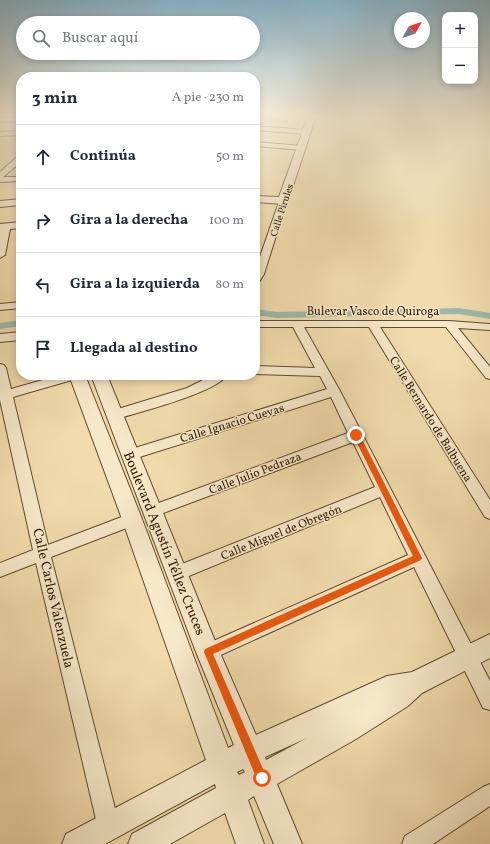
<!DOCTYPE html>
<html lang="es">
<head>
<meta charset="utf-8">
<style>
	:root { --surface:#fff; --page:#f2f2f3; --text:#1f2937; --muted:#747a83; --line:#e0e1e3 }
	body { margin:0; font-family:Vollkorn,serif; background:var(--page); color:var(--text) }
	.controls { position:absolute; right:12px; top:12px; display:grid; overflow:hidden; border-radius:8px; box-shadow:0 2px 6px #0003 }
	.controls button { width:36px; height:36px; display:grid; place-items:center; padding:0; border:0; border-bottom:1px solid var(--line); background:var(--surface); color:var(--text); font:20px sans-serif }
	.compass { position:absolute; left:394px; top:12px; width:36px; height:36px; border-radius:50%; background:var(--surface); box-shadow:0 2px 6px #0003; rotate:50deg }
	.stop { position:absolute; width:12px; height:12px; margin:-9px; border:3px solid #ea580c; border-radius:50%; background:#fff }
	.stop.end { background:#ea580c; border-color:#fff; box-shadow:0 1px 4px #0008 }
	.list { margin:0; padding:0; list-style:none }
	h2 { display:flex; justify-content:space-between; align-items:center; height:52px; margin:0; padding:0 16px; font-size:17px }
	h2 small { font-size:13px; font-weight:400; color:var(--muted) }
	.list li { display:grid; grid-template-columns:26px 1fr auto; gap:12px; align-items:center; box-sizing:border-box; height:64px; padding:0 16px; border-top:1px solid var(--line) }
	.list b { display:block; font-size:15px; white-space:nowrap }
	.list em { font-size:13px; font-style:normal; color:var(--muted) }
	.icon { flex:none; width:22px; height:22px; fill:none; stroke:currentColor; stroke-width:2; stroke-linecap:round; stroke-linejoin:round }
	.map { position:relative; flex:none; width:490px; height:844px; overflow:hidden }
	.search { position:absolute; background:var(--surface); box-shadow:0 2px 6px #0003; left:16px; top:16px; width:244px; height:44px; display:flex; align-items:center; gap:10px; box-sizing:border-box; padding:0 14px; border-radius:22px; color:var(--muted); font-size:15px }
	.panel { position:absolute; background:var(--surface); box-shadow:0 2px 6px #0003; left:16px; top:72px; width:244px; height:308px; border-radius:16px }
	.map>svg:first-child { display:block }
</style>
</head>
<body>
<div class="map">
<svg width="490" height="844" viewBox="0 0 490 844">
	<rect width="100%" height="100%" fill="#f1dbac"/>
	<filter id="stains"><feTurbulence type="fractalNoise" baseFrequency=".005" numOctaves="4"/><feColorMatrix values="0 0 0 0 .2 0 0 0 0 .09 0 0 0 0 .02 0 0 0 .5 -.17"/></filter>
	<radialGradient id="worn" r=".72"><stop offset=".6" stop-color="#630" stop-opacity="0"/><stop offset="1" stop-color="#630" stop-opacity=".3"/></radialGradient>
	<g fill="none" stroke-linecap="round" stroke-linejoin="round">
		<path fill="#9bbbab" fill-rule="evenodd" d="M459,308L490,313V319L459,314L277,318L255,315V309L277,312Z
			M21,320V326L0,329V323Z"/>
		<g stroke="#614a2e" stroke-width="2">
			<path id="minor" d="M21,117V121L0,122V118Z
				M255,126L306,130L309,132L306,134L255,130Z
				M21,131V135L0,136V132Z
				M255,142L302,146L306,148L302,150L255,146Z
				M18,156H21V162L3,177H21V181L0,182V172Z
				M280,199H286L287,201L264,274L259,282L255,283V271Z
				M21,222V228L10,229L5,255L0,258V224Z
				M21,302V308L0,310V304Z
				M255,321H449L490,324V330L458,328L490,367V379L486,378L446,327H380L490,500V519L485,517L369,327H304L340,391L490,681V710L483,708L414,567L214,658L208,661L202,658L199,652L202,646L408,555L380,497L184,578L178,580L172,578L170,573L172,568L375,487L353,442L158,515L153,517L148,515L146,511L148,507L348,433L331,397L130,460L125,459L123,455L125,451L327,389L320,376L255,374V366L315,368L293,327H255Z
				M21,332V340L0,342V334Z
				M0,364L4,365L6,368L11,389L60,375H81L79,378L13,397L48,545L132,513L137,514L140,519L137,524L51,557L120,828L117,836L109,839L101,836L98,828L36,563L0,577V563L33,550L0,400Z
				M213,375H227C216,393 136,413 113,420L108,418L107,415L108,412L187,388Z
				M490,784V806L433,844H402L405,836L483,787Z"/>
		</g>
		<g stroke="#614a2e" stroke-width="2">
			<path id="tertiary" d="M308,116H316L288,201L283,204L255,202V196L279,197Z
				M21,199V205L0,207V201Z
				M69,375H85L142,519L228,748L234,745L196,652L91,375H107L217,646L256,735L387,676L412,672L490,634V658L422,693L408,706L356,739L277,784L302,844H274L254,796L248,800L264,844H236L225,813L170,844H128L132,834L216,788L215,784L105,844H62L66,834L206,760L122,519ZM307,738L266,760L265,757ZM243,769L245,772L239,775L237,772Z"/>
		</g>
		<use href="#minor" fill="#f6e8c9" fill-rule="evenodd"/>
		<use href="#tertiary" fill="#f6e8c9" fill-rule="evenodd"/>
	</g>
	<linearGradient id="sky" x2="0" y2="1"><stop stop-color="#89b7d0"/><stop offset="0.49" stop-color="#f9efda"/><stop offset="1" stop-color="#f9efda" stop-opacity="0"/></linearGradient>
	<rect width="490" height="235" fill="url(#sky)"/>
	<path fill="#ea580c" d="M354,433H356L360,435L422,558L421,560L213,654L267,778L265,782L262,784L258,782L204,652L205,649L413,556L353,435Z"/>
	<g text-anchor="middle" stroke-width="3" stroke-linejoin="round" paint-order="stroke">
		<g font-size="10" fill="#311904" stroke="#f6e8c9">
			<text transform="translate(281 210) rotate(-72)" y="4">Calle Pirules</text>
		</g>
		<g font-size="12" fill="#311904" stroke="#f6e8c9">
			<text x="373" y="315">Bulevar Vasco de Quiroga</text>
			<text transform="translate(431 419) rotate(58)" y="4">Calle Bernardo de Balbuena</text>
			<text transform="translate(232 423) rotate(-17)" y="4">Calle Ignacio Cuevas</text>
			<text transform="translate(255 473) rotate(-21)" y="4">Calle Julio Pedraza</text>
			<text transform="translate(281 532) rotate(-22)" y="4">Calle Miguel de Obregón</text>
		</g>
		<g font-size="14" fill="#311904" stroke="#f6e8c9">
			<text transform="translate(165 543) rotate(68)" y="5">Boulevard Agustín Téllez Cruces</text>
			<text transform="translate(54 598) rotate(77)" y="5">Calle Carlos Valenzuela</text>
		</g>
	</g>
	<rect width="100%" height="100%" filter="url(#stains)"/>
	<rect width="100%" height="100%" fill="url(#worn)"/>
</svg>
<div class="controls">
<button>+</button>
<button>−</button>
</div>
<svg class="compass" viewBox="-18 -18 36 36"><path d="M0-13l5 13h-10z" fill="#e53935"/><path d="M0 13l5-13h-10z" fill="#747a83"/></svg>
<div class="stop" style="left:262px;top:778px"></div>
<div class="stop end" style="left:356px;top:435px"></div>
<div class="search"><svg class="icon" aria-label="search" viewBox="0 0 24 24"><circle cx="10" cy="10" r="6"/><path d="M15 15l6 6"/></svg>Buscar aquí</div>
<section class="panel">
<h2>3 min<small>A pie · 230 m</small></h2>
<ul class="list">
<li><svg class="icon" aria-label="ahead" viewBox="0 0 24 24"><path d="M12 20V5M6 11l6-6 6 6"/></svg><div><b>Continúa</b></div><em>50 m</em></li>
<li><svg class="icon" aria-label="right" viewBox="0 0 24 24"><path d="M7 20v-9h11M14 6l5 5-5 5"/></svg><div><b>Gira a la derecha</b></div><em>100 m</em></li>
<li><svg class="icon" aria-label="left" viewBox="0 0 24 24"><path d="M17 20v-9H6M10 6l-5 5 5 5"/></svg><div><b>Gira a la izquierda</b></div><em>80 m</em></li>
<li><svg class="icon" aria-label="arrive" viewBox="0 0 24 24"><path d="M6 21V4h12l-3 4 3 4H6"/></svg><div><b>Llegada al destino</b></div></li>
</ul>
</section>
</div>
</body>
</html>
